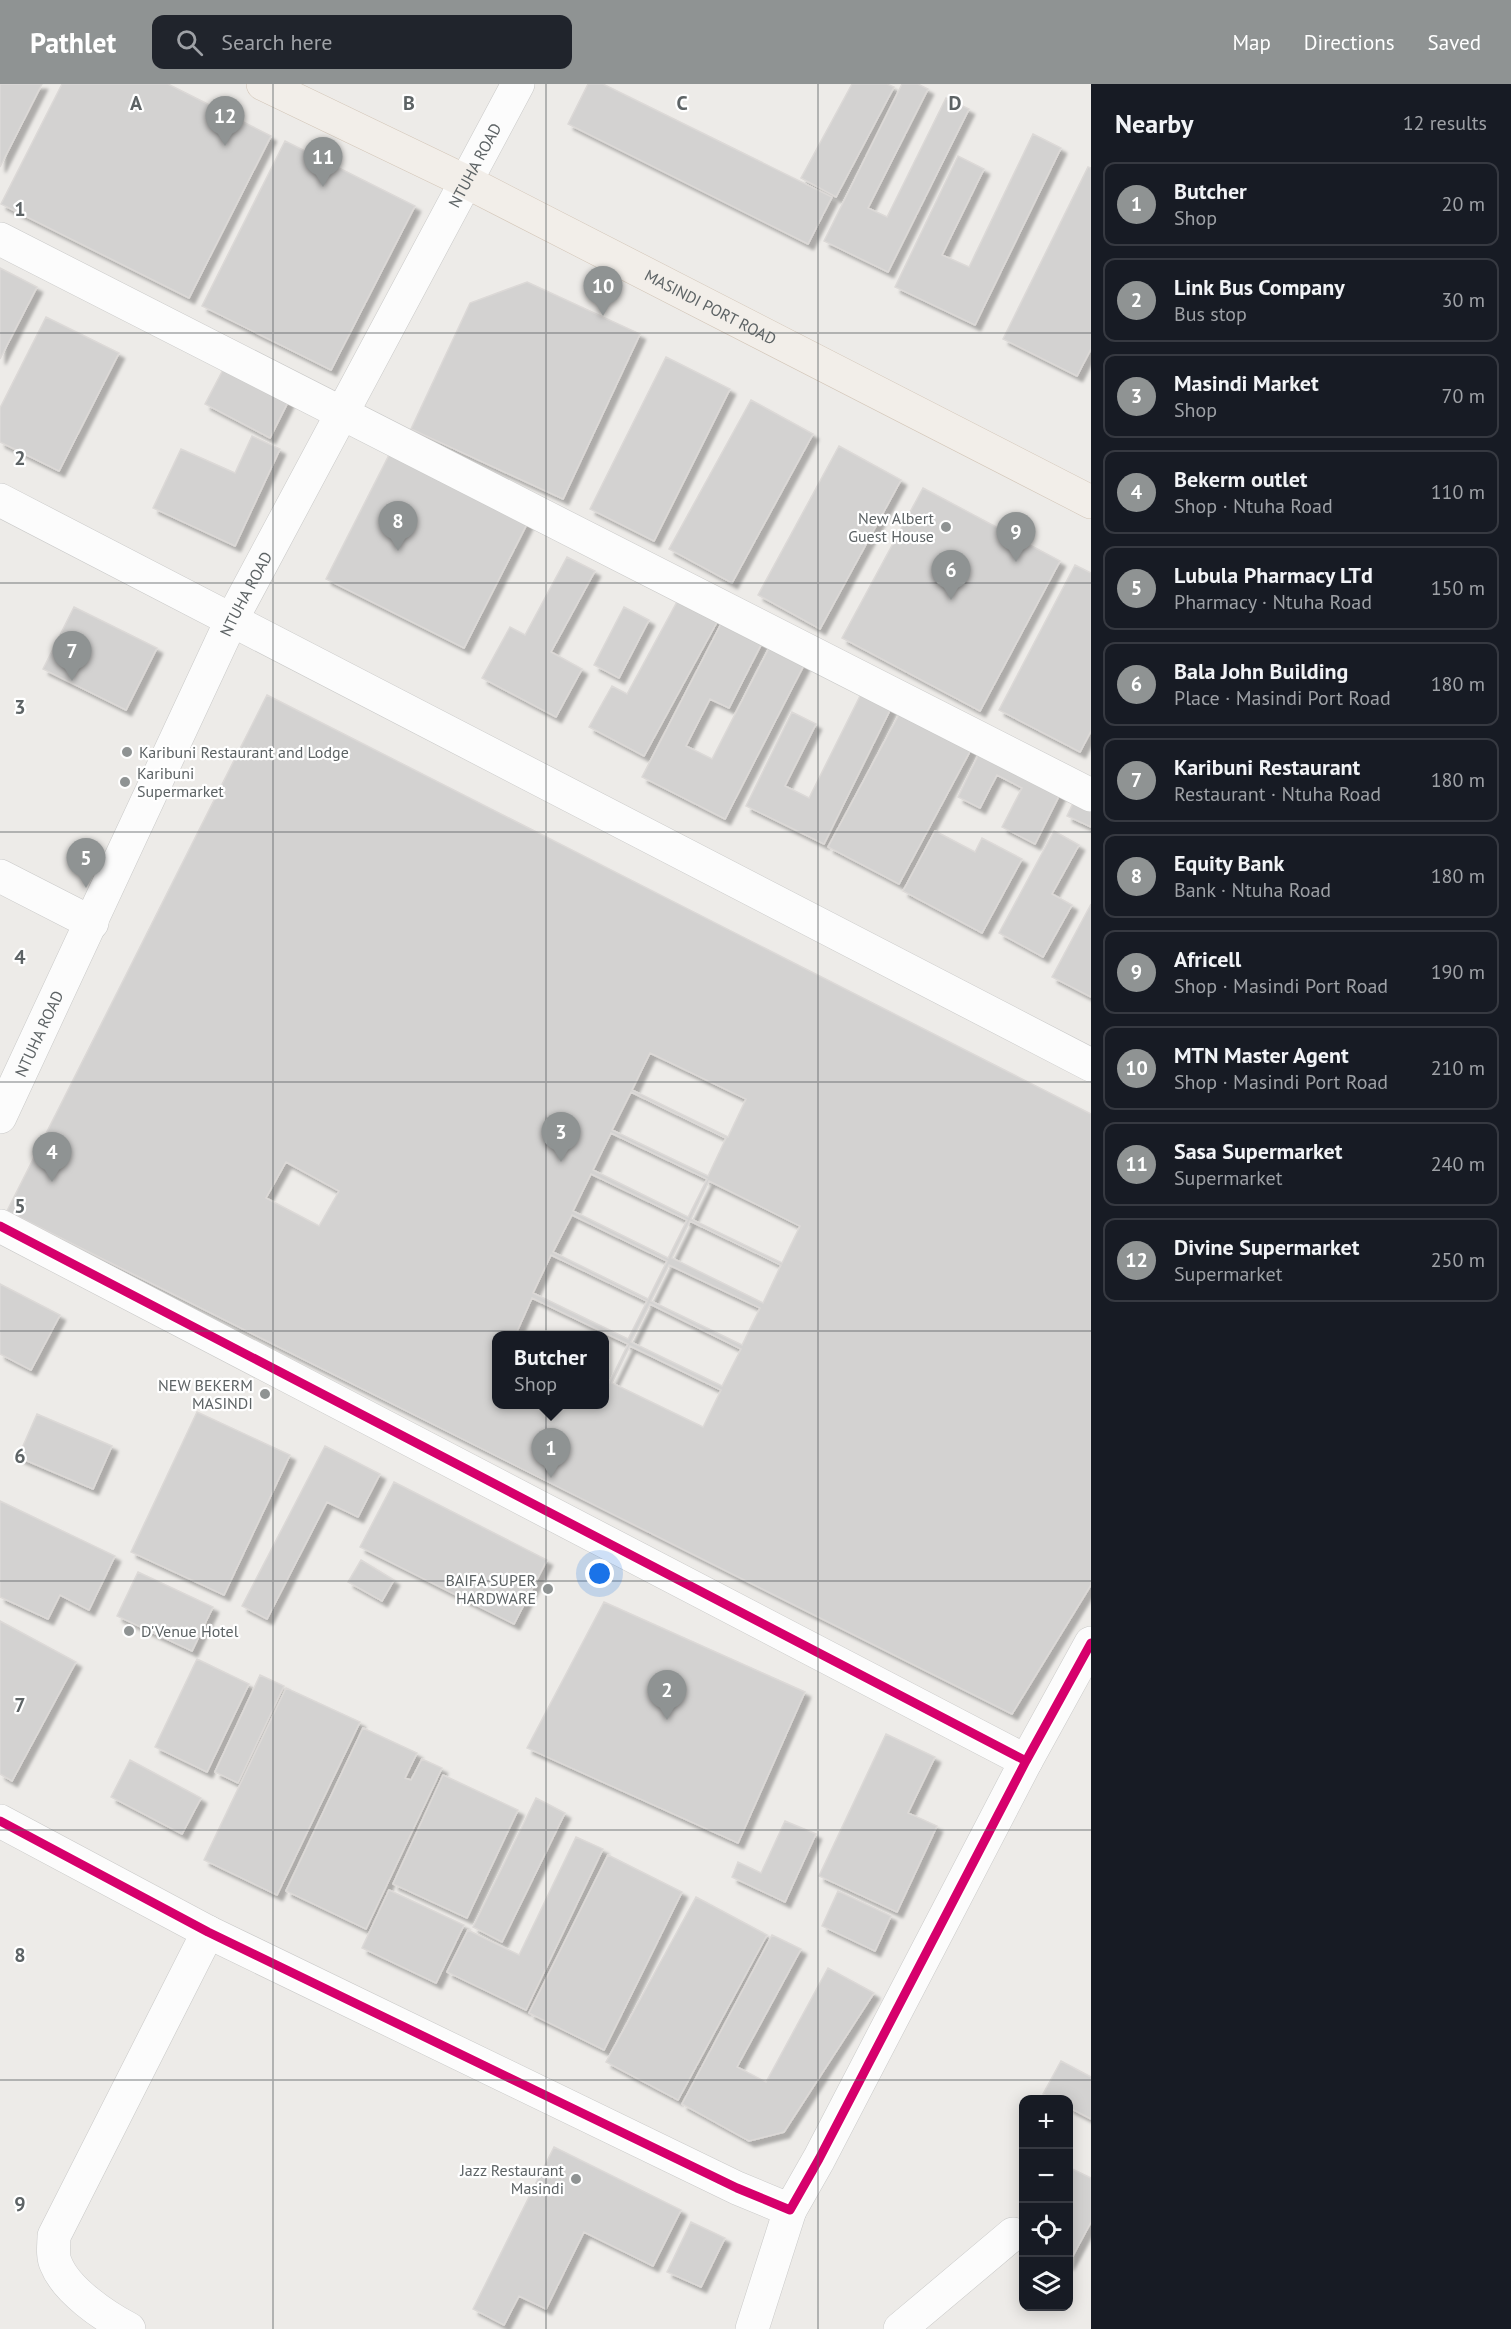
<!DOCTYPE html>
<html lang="en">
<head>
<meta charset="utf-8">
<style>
	:root { --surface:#171b24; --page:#20242c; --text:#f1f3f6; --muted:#9ea1a6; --line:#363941; --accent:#8f9393 }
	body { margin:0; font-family:"PT Sans",sans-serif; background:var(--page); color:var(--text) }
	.controls { position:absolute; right:18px; bottom:18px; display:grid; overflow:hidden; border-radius:12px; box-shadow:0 3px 15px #0003 }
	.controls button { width:54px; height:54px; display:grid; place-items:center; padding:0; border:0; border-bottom:2px solid var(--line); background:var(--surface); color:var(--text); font:30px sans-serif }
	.you { position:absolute; left:600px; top:1490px; width:21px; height:21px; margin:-15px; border:4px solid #fff; border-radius:50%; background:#1a73e8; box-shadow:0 0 0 9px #1a73e833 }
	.badge { display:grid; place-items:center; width:39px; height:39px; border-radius:50%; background:var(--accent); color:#fff; font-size:20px; font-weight:700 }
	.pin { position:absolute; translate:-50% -50px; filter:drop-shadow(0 2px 3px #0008) }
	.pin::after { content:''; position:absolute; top:32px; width:21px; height:18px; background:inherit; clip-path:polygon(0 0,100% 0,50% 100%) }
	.popup { position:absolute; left:492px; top:1247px; width:117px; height:78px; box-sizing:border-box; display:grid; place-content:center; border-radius:12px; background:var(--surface); filter:drop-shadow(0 2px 4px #0005); font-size:20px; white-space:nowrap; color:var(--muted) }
	.popup b { font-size:22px; color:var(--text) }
	.popup::after { content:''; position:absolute; left:50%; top:100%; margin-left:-12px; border:12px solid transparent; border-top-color:var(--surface) }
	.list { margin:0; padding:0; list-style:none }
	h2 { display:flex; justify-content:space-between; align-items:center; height:78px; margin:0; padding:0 24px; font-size:26px }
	h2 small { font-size:20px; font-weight:400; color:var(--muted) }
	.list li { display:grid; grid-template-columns:39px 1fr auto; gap:18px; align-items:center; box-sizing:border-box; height:84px; margin:0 12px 12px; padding:0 12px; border:2px solid var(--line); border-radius:12px }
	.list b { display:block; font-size:22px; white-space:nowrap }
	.list p { margin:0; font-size:20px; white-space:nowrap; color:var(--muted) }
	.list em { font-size:20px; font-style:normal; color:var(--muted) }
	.icon { flex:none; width:33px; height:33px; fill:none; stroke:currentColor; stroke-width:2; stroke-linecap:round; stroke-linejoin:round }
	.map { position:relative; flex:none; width:1091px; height:2245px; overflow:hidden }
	header { display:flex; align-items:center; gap:36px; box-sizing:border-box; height:84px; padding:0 30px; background:var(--accent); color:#fff }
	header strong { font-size:28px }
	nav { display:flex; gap:33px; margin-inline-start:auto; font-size:21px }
	.search { width:420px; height:54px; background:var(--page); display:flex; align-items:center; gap:15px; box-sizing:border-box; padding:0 21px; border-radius:12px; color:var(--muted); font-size:22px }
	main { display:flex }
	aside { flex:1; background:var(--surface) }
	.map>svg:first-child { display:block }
</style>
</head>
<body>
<header>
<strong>Pathlet</strong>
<div class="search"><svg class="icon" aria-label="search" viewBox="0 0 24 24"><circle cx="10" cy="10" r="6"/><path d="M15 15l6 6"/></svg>Search here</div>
<nav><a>Map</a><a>Directions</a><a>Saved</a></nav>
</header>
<main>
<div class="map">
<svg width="1091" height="2245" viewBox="0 0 1091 2245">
	<defs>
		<filter id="shadow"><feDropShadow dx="5.5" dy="5.5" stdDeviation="1.5" flood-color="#0004"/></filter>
	</defs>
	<rect width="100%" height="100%" fill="#edebe8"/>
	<path fill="#d3d2d1" stroke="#dcd9d7" stroke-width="1.5" fill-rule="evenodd" filter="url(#shadow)" d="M0,0H42L0,83Z
		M62,0H168L271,52L189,214L1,120Z
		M588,0H603L832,113L808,160L568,40Z
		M852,0H887L894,3L836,113L801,94Z
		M902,0H918L928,5L868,124L887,133L946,14L969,25L888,188L824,157Z
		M1033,50L1061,64L975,241L895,203L958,72L984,85L942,171L969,183Z
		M285,57L415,122L331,286L202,222Z
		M1088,83L1091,84V265L1077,292L1003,255Z
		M0,184L37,203L0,275Z
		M527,198L640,250L563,415L411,345L470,219Z
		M46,233L119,269L59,387L0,358V324Z
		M666,273L730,305L654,457L590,425Z
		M225,282L289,316L270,354L205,320Z
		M751,316L813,350L732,499L669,465Z
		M252,352L280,365L235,462L153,424L181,365L235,389Z
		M839,362L901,396L820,545L758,511Z
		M391,367L529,436L464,564L326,495Z
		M923,404L1060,477L980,627L842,554Z
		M567,473L595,487L551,568L582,585L556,633L482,594L510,543L525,551Z
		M1075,481L1091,489V647L1080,668L999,626Z
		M678,516L722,529L644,672L589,643L612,602L627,610Z
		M74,523L157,564L126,626L43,585Z
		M624,523L649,536L619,594L594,581Z
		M724,534L764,555L729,624L710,615L686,662L712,675L771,560L806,577L725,735L642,693Z
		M865,602L895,616L824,760L746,722L792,628L816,640L785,702L809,714Z
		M267,611L1091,1030V1501L1012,1630L7,1127ZM497,1252H605V1320H497Z
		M903,623L974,660L899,800L828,763Z
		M982,663L1063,704L1035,760L1002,743L1022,704L997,691L980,724L958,713Z
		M1077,711L1091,717V743L1067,732Z
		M935,747L975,768L982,754L1022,775L982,849L903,807Z
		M1054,747L1079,761L1052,810L1072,821L1043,873L999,849Z
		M1091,820V913L1052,893Z
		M650,969L746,1015L728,1053L632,1006Z
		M631,1008L726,1054L708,1092L612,1046Z
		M611,1049L707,1095L688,1133L593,1086Z
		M286,1078L339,1107L319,1142L266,1114Z
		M591,1090L687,1136L668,1174L573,1127Z
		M709,1097L800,1142L782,1179L691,1135Z
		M572,1131L667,1177L648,1215L553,1168Z
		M690,1137L781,1181L763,1219L672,1174Z
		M551,1171L647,1217L628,1255L533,1209Z
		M669,1181L760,1224L742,1261L651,1217Z
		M0,1200L60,1231L31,1286L0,1270Z
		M532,1214L628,1260L609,1299L605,1297V1252H515Z
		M650,1220L741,1265L722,1302L631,1258Z
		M630,1262L721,1306L703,1343L612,1299Z
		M197,1328L290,1371L224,1511L131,1468Z
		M37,1330L112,1362L93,1405L18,1373Z
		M325,1362L380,1390L358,1433L327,1418L267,1535L242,1522Z
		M394,1398L547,1476L514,1540L360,1463Z
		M0,1417L115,1472L89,1526L60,1511L48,1535L0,1513Z
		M361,1476L394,1496L382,1517L348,1498Z
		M138,1488L213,1523L192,1567L117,1532Z
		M604,1518L805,1608L738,1759L527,1664Z
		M0,1537L76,1578L12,1697L0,1690Z
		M197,1575L249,1600L207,1688L155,1663Z
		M260,1591L284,1602L238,1699L215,1688Z
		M286,1604L360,1638L277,1811L204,1776Z
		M363,1644L417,1669L405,1694L411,1696L422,1675L442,1684L366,1845L286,1807Z
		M886,1650L935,1673L908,1729L937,1742L897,1828L819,1792Z
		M130,1676L201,1714L182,1750L111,1713Z
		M443,1691L518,1726L467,1834L393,1800Z
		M536,1714L565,1729L502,1858L473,1843Z
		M785,1737L816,1750L785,1818L732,1793L738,1778L761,1789Z
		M576,1753L603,1765L526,1926L447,1888L468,1846L519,1871Z
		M608,1771L682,1808L604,1966L529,1929Z
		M389,1806L464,1841L436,1899L362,1864Z
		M838,1807L891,1832L875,1867L822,1842Z
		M696,1813L767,1851L678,2016L606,1978Z
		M772,1851L801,1865L737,1983L766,1998L828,1884L874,1909L784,2048L749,2057L682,2020Z
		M1061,1977L1091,1993V2035L1068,2023V2016H1054L1043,2010Z
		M554,2063L681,2126L653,2182L584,2148L546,2225L519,2212L504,2241L473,2225Z
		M1068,2083L1091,2094V2138L1068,2181Z
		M691,2138L725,2154L701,2203L667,2188Z"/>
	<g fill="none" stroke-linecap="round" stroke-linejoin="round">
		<g stroke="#c9c9c8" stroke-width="34">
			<g id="minor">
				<path d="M0,155L1091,711"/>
				<path d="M0,416L1091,981"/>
				<path d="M0,792L92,839"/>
				<path id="s1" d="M0,1033L232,535L518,0"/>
				<path d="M0,1142L1026,1677L1091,1559"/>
				<path d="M0,1737L208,1848L737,2104L790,2126L819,2075L1026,1677"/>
				<path d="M129,2245C104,2232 66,2206 56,2180C52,2172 54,2160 54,2152L208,1848"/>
				<path d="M752,2245L790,2126"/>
				<path d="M900,2245L1013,2150"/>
			</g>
		</g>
		<g stroke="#d3c6b8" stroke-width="34">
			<g id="major">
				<path id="s2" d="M263,0L467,98L1091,418"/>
			</g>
		</g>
		<use href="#minor" stroke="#fcfcfc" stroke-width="33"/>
		<use href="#major" stroke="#f2eee9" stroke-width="33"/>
		<g stroke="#fff" stroke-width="13">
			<path id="cycleway" d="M0,1142L1026,1677L1091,1559
				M0,1737L208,1848L737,2104L790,2126L819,2075L1026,1677"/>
		</g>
		<use href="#cycleway" stroke="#d6006c" stroke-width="9"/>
	</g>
	<path fill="none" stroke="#5d6365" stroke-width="1.5" stroke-opacity="0.55" d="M273,0V2245M546,0V2245M818,0V2245M0,249H1091M0,499H1091M0,748H1091M0,998H1091M0,1247H1091M0,1497H1091M0,1746H1091M0,1996H1091"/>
	<g fill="#8f9393" stroke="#fff" stroke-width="2">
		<circle cx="946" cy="443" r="6"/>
		<circle cx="127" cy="668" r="6"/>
		<circle cx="125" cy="698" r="6"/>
		<circle cx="265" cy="1310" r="6"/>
		<circle cx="548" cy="1505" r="6"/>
		<circle cx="129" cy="1547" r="6"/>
		<circle cx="576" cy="2095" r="6"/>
	</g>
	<g text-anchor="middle" stroke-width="4.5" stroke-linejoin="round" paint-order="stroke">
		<g font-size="16" fill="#5d6365" stroke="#fff">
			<text dy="6" stroke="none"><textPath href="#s1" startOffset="1064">NTUHA ROAD</textPath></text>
			<text dy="6" stroke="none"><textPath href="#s2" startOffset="500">MASINDI PORT ROAD</textPath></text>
			<text dy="6" stroke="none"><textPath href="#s1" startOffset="578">NTUHA ROAD</textPath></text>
			<text dy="6" stroke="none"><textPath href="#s1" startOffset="92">NTUHA ROAD</textPath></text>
		</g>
		<g font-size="16" fill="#5d6365" stroke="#fff" text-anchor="end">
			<text x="934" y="440">New Albert<tspan x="934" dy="18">Guest House</tspan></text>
			<text x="139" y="674" text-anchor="start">Karibuni Restaurant and Lodge</text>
			<text x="137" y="695" text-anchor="start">Karibuni<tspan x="137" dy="18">Supermarket</tspan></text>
			<text x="253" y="1307">NEW BEKERM<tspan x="253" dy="18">MASINDI</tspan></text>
			<text x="536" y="1502">BAIFA SUPER<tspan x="536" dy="18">HARDWARE</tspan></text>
			<text x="141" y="1553" text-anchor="start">D'Venue Hotel</text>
			<text x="564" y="2092">Jazz Restaurant<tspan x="564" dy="18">Masindi</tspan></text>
		</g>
	</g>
	<g font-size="20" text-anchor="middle" font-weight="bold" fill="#5d6365" stroke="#fff" stroke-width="4.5" stroke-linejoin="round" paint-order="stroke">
		<text x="136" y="26">A</text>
		<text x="409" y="26">B</text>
		<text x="682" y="26">C</text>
		<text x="955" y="26">D</text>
		<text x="20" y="132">1</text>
		<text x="20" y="381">2</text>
		<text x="20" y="630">3</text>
		<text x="20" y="880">4</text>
		<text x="20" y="1129">5</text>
		<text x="20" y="1379">6</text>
		<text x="20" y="1628">7</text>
		<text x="20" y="1878">8</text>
		<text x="20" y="2127">9</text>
	</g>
</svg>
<div class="controls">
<button>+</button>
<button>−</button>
<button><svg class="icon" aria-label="locate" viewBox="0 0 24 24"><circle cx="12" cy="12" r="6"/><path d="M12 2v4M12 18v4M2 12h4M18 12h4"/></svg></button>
<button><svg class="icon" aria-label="layers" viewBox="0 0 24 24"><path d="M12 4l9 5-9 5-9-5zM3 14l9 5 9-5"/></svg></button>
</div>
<div class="you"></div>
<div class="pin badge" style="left:551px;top:1394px">1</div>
<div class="popup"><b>Butcher</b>Shop</div>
<div class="pin badge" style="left:667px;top:1636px">2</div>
<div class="pin badge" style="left:561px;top:1078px">3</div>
<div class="pin badge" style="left:52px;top:1098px">4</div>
<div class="pin badge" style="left:86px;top:804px">5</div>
<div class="pin badge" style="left:951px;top:516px">6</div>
<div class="pin badge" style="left:72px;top:597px">7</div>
<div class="pin badge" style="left:398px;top:467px">8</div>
<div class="pin badge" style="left:1016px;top:478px">9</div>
<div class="pin badge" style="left:603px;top:232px">10</div>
<div class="pin badge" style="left:323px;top:103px">11</div>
<div class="pin badge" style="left:225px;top:62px">12</div>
</div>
<aside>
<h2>Nearby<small>12 results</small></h2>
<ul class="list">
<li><span class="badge">1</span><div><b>Butcher</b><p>Shop</p></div><em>20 m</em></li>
<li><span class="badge">2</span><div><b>Link Bus Company</b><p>Bus stop</p></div><em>30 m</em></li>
<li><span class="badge">3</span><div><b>Masindi Market</b><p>Shop</p></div><em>70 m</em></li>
<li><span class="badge">4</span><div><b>Bekerm outlet</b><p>Shop · Ntuha Road</p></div><em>110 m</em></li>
<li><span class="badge">5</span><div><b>Lubula Pharmacy LTd</b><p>Pharmacy · Ntuha Road</p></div><em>150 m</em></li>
<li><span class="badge">6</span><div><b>Bala John Building</b><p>Place · Masindi Port Road</p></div><em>180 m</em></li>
<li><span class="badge">7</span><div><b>Karibuni Restaurant</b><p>Restaurant · Ntuha Road</p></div><em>180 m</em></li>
<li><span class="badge">8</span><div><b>Equity Bank</b><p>Bank · Ntuha Road</p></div><em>180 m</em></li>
<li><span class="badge">9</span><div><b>Africell</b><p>Shop · Masindi Port Road</p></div><em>190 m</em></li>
<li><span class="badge">10</span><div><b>MTN Master Agent</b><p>Shop · Masindi Port Road</p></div><em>210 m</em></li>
<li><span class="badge">11</span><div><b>Sasa Supermarket</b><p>Supermarket</p></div><em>240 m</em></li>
<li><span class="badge">12</span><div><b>Divine Supermarket</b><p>Supermarket</p></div><em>250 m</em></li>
</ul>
</aside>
</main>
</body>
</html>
